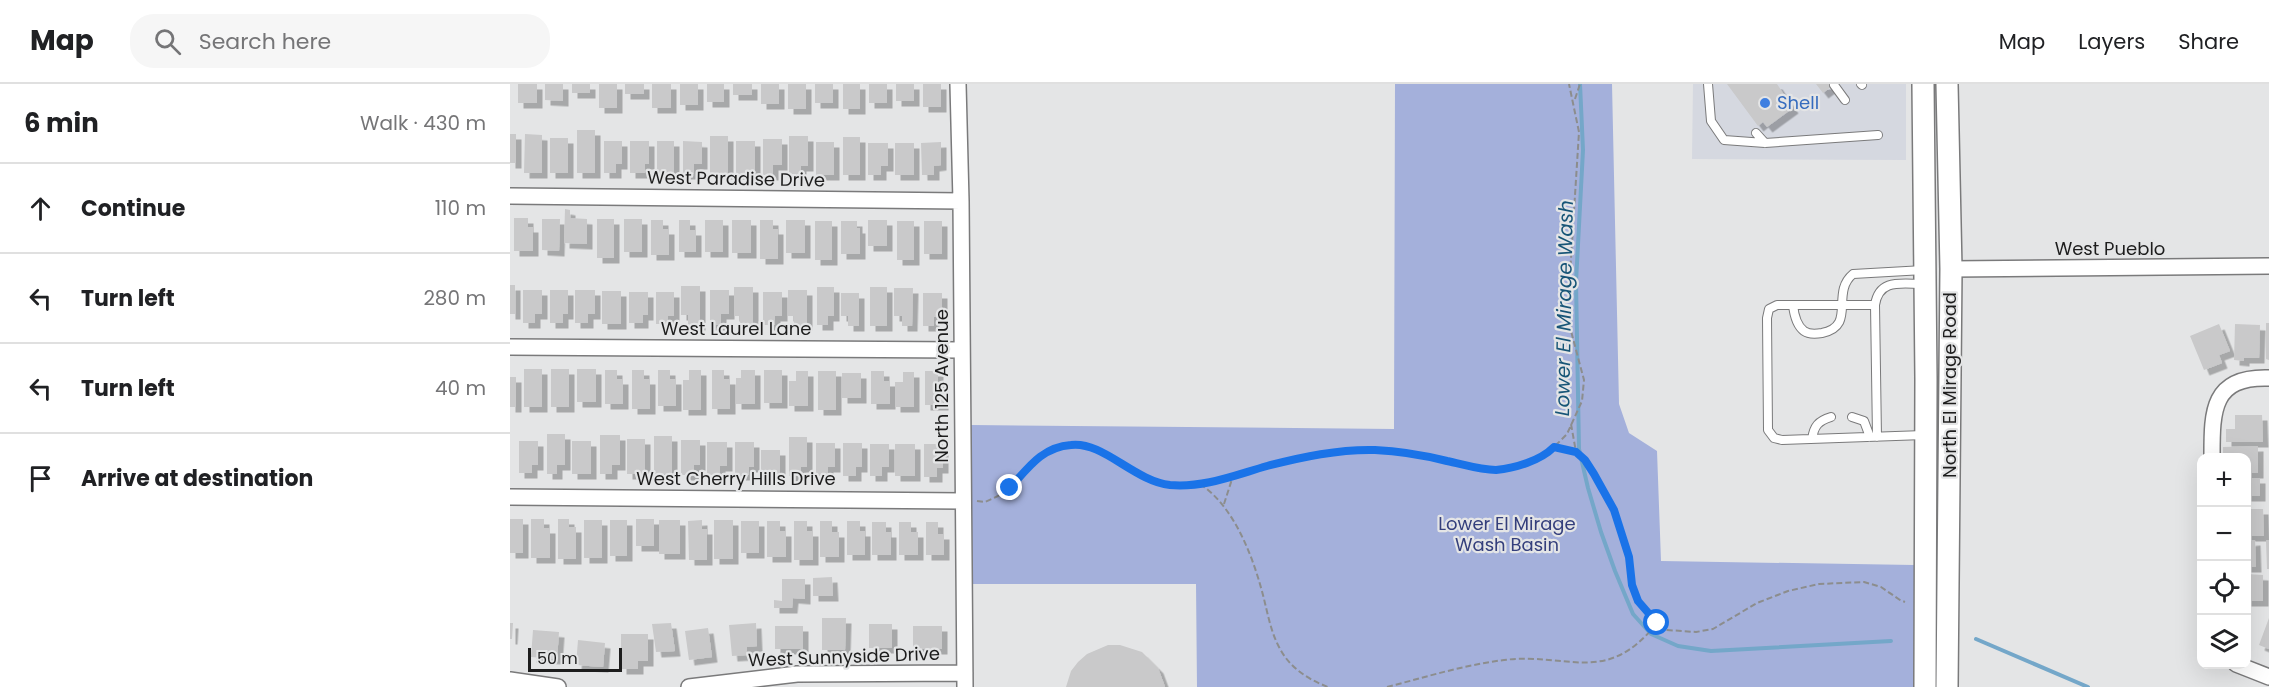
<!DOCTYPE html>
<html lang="en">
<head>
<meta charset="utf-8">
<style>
	:root { --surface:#fff; --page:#f6f6f6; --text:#202124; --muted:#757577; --line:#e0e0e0 }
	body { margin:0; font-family:Poppins,sans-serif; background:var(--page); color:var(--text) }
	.controls { position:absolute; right:18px; bottom:18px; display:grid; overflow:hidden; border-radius:12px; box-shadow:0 6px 24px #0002 }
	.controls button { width:54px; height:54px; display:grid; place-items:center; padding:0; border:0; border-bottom:2px solid var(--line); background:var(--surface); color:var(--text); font:30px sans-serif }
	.scale { position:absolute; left:18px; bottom:15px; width:94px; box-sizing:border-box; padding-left:6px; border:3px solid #1d1d1d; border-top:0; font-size:16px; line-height:21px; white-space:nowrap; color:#1d1d1d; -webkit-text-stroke:4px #e4e5e6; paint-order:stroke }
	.stop { position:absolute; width:18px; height:18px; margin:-14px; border:4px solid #1a73e8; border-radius:50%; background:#fff }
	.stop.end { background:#1a73e8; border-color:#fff; box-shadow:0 2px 6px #0008 }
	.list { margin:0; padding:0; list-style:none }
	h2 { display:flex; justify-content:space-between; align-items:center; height:78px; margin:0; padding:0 24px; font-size:26px }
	h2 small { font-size:20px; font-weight:400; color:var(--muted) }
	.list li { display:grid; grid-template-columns:39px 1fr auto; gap:18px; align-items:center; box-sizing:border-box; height:90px; padding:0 24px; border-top:2px solid var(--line) }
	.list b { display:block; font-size:22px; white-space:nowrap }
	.list em { font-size:20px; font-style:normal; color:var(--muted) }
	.icon { flex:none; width:33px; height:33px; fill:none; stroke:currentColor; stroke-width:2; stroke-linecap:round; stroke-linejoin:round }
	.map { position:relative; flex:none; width:1759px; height:603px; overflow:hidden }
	header { display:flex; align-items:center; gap:36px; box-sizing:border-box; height:84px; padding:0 30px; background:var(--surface); border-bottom:2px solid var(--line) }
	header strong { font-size:28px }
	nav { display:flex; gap:33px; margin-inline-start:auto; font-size:21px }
	.search { width:420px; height:54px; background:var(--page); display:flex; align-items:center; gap:15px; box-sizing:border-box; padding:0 21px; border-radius:24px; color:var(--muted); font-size:22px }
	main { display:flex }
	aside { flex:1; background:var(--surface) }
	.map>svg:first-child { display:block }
</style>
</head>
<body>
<header>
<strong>Map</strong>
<div class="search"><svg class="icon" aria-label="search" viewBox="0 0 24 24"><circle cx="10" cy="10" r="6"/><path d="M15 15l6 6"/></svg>Search here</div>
<nav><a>Map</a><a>Layers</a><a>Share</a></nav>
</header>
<main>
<aside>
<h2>6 min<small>Walk · 430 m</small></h2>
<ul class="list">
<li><svg class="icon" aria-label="ahead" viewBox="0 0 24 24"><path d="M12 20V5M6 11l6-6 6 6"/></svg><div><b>Continue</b></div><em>110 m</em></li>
<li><svg class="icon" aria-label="left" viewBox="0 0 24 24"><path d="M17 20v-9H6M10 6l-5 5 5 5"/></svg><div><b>Turn left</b></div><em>280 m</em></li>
<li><svg class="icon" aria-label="left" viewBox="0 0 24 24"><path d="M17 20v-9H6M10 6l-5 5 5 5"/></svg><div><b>Turn left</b></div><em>40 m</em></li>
<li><svg class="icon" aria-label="arrive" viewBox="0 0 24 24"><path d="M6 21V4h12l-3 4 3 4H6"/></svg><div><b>Arrive at destination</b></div></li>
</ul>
</aside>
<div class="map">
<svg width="1759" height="603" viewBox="0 0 1759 603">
	<defs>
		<filter id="shadow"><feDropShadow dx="5.5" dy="5.5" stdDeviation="0" flood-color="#0004"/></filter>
	</defs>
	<rect width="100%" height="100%" fill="#e4e5e6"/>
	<path fill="#d5d8e0" d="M1183,0H1396V76L1182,75Z"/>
	<path fill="#a4b0db" d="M885,0H1102L1109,320L1119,349L1147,367L1151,477L1404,481L1405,603H687L686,500H461V341L884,345Z"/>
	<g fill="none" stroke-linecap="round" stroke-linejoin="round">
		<path stroke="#74a7c9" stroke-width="4" d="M1070,0L1073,66L1066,198L1069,365L1078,404L1091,448L1105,487L1123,530L1141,550L1168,562L1201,567L1381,557
			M1466,555L1578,603"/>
	</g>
	<path fill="#c9c9ca" filter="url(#shadow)" d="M8,0H27V19H8Z
		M35,0H53V17L35,16Z
		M62,0H80V9H62Z
		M89,0H107V24H89Z
		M115,0H134V10H115Z
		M142,0H161V24H142Z
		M170,0H188V21H170Z
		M197,0H214V18H197Z
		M223,0H242V11H223Z
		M251,0H269V20H251Z
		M278,0H296V25H278Z
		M305,0H323V19H305Z
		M333,0H350V25H333Z
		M359,0H377V19H359Z
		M386,0H404V17H386Z
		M413,0H431V23H413Z
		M1217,0H1267L1283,24L1257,43L1253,38L1248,42Z
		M1306,0H1325L1313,9Z
		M67,46H85V89H67Z
		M0,50H6V79H0Z
		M15,50L32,51V89H14Z
		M200,52H218V90H200Z
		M279,52H298V82H291V90H279Z
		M333,53H350V91H333Z
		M40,54H58V89H40Z
		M253,55H272V81H263V91H253Z
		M94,57H112V80H106V89H94Z
		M120,57H139V80H135V89H120Z
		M147,57H164V90H147Z
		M173,57L192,58V80H184V90H173Z
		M226,57H245V90H226Z
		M306,58H324V91H306Z
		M431,58V81L424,82V91H412L411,59Z
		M358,59H378V82H371V91H358Z
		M385,59H404V91H385Z
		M55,125L60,126V134L77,135V160L54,159Z
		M4,134H18V143H23V167H4Z
		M32,135H50L49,167L32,166Z
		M87,135H104V174H87Z
		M114,135H132V168H114Z
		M141,136H153V145H159V171H141Z
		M169,136H180V146H186V168H169Z
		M195,136H213V168H195Z
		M222,136H241V169H222Z
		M250,136H263V145H268V175H250Z
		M276,136H295V169H276Z
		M358,136H377V162H358Z
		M305,137H322V176H305Z
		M331,137H347V144H350V170H331Z
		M387,137H404V176H387Z
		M414,137H432V170H414Z
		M0,201H5V230H0Z
		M171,202H190V241H178V231H171Z
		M224,203H243V241H230V232H224Z
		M307,203H324V232H318V241H307Z
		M360,203H377V242H360Z
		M384,204H403L402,242H392V232H384Z
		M13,206H32V230H25V239H13Z
		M40,206H58V230H53V239H40Z
		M65,206H85V230H78V239H65Z
		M200,206H219V230H211V241H200Z
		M278,206H297V241H284V232H278Z
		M92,207H111V240H92Z
		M119,208H138V231H133V239H119Z
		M146,208H164V232H158V240H146Z
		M253,208H272V232H265V241H253Z
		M331,209H349V242H338V232H331Z
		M413,209H432V233H424V242H413Z
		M1756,239H1759V276L1756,275Z
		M1709,240L1720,267L1709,271L1712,279L1694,286L1680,252Z
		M1725,240L1750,241L1749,274H1734V277L1724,276Z
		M14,285H32V323H14Z
		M41,285H59V323H41Z
		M67,285H86V318H67Z
		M95,286H107V295H113V320H95Z
		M122,286H134V295H140V325H122Z
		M148,286H160V295H166V322H148Z
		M179,286H191V326H173V296H179Z
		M202,286H214V295H220V325H202Z
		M231,286H245V320H226V294H231Z
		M254,286H272V319H254Z
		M286,287H298V322H279V297H286Z
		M308,287H326V326H308Z
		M361,287H374V297H380V320H361Z
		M415,287H428V298H433V321H415Z
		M393,288H404V323H385V298H393Z
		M332,289H351V314H332Z
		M0,293H6V323H0Z
		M1725,331H1752L1753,358H1716V345H1725Z
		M37,350H55V381H47V390H37Z
		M90,351H110V381H102V390H90Z
		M144,352H162V390H144Z
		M279,353H297V383H291V392H279Z
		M117,355H135V390H117Z
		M171,356H190V381H184V391H171Z
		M9,357H28V381H22V389H9Z
		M62,357H81V390H62Z
		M197,358H217V382H210V391H197Z
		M225,358H244V383H239V391H225Z
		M306,359H325V383H318V392H306Z
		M333,359H352V383H346V392H333Z
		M360,360H379V383H372V392H360Z
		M385,360H405V392H385Z
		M414,360H433V384H427V393H414Z
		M1748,362V389H1736V374H1713V363Z
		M251,366H270V391H251Z
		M1736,394H1750V412H1736Z
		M1736,425H1753L1754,452H1736Z
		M0,435H13V469H0Z
		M21,435H34V444H40V474H21Z
		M48,435H59V443H66V475H48Z
		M126,435H144V462H126Z
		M74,436H92V474H74Z
		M100,436H117V472H100Z
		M149,436H170V470H149Z
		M192,436V445H197V476H179L178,437Z
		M204,436H223V475H204Z
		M231,437H249V469H231Z
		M257,437H270V447H276V473H257Z
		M284,437H297V447H303V476H284Z
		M310,437H322V448H329V473H310Z
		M337,437H350V447H355V471H337Z
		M362,438H376V448H381V471H362Z
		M389,438H401V448H408V471H389Z
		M416,438H428V450H434V471H416Z
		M1745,456L1746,483H1736V457Z
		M1756,456H1759V485H1757Z
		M1736,490L1753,491V517H1736Z
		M322,493L323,512H303V494Z
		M272,495H295V515L283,514L282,524H264V516L272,517Z
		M312,534H336L335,566H312Z
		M1759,534V565L1749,561Z
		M0,539H3L2,555H0Z
		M161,539L165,567L146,568L142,540Z
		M246,539L247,562L237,563V571L222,572L219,541Z
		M359,540H382V564H359Z
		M265,542H293V565H265Z
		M403,542H432V565H403Z
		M198,544L202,573L179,576L175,547Z
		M23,546L49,548L47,575L21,573Z
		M111,550H138V577H128V585H111Z
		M68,556L95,559L93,583L66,581Z
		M598,561H610L632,568L648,584L655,603H556L561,587L568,578L577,570Z"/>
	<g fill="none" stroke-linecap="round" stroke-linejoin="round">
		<g stroke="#7a7a7b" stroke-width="10">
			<path id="lane" d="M1198,0L1201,37L1214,56L1255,59L1368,51
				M1351,0L1352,1
				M1324,1L1335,16
				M1246,49L1255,59
				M1283,221C1284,230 1286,241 1294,247C1298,250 1306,250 1312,249C1347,242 1320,209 1343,190L1414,186
				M1365,221H1267L1259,225L1257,234L1258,346L1264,354L1272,356L1414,351
				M1342,333L1354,337L1360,353
				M1367,353L1365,221C1369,194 1392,200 1413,200
				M1302,355C1304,342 1308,337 1321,333"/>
		</g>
		<g stroke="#7a7a7b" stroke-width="18">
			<path id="street" d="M448,0L451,117L455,603
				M0,112L451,117
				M1441,185L1759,182
				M0,263L451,266
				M1702,374C1702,328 1701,292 1759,294
				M0,413L452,417
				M1726,580L1759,593
				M0,596L48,603
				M179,603L287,590L455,589"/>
		</g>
		<g stroke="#7a7a7b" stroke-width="24">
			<path id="secondary" d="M1413,0L1416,295L1415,603
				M1437,0L1441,185L1437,603"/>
		</g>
		<path stroke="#8c8d8d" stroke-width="2" stroke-dasharray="6 3" stroke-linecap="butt" d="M1065,15L1070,0
			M1061,340L1066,368L1075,376L1085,390L1104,426L1119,473L1122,501L1128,517L1147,539L1157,546L1186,548L1203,545L1247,519L1278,507L1309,500L1354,498L1371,503L1390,516L1395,518
			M1044,363L1064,367
			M690,400C725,423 744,475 754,515C758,531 761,548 769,563C779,583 797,595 818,603
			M467,417L475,418L488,412L500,404L525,375L536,367L558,361L574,360L636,394L657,401L678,402L704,398L758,382L812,369L863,366L908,370L984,386L1011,381L1038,369L1057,350L1072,317L1074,296L1061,247L1058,222L1069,48L1059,0
			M714,420L723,392
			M877,603C916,593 954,581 994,576C1058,568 1096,603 1147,539"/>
		<use href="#lane" stroke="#fff" stroke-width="8"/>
		<use href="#street" stroke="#fff" stroke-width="15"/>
		<use href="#secondary" stroke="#fff" stroke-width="21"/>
	</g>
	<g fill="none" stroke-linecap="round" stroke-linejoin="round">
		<path stroke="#1a73e8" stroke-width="8" d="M500,404C518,384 532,363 561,361C593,357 624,397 660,401C694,404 725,391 757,382C792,373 829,365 865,366C889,367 913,371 937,377C952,380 970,386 986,386C1005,384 1030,377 1044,363L1066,368L1075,376L1084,390L1104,426L1119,473L1122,501L1128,517L1147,539"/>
	</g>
	<circle fill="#3f7fe0" stroke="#e4e5e6" stroke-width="2" cx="1255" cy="19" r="6"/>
	<g text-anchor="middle" stroke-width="4.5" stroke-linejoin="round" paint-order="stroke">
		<g font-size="18" fill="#366cbe" stroke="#e4e5e6" text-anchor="start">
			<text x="1267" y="25">Shell</text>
		</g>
		<g font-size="18" fill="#1d1d1d" stroke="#e4e5e6">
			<text transform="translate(226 95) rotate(1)" y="6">West Paradise Drive</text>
			<text x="1600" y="171">West Pueblo</text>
			<text x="226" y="251">West Laurel Lane</text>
			<text transform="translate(1440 301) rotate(-90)" y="6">North El Mirage Road</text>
			<text transform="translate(432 302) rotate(-90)" y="6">North 125 Avenue</text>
			<text x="226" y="401">West Cherry Hills Drive</text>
			<text transform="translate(334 573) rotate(-2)" y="6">West Sunnyside Drive</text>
		</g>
		<g font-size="18" fill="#343f7c" stroke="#e4e5e6">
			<text x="997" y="446">Lower El Mirage<tspan x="997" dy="21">Wash Basin</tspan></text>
		</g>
		<g font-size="20" font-style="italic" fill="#175577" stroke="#e4e5e6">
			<text transform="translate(1054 224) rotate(-89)" y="7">Lower El Mirage Wash</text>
		</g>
	</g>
</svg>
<div class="controls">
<button>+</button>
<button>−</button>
<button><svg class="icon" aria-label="locate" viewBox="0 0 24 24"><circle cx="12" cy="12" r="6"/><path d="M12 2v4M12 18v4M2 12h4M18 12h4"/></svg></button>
<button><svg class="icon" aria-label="layers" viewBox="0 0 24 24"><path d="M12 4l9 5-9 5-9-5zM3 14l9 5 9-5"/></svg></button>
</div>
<div class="scale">50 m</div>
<div class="stop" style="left:1147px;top:539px"></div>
<div class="stop end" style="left:500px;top:404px"></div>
</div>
</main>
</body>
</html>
